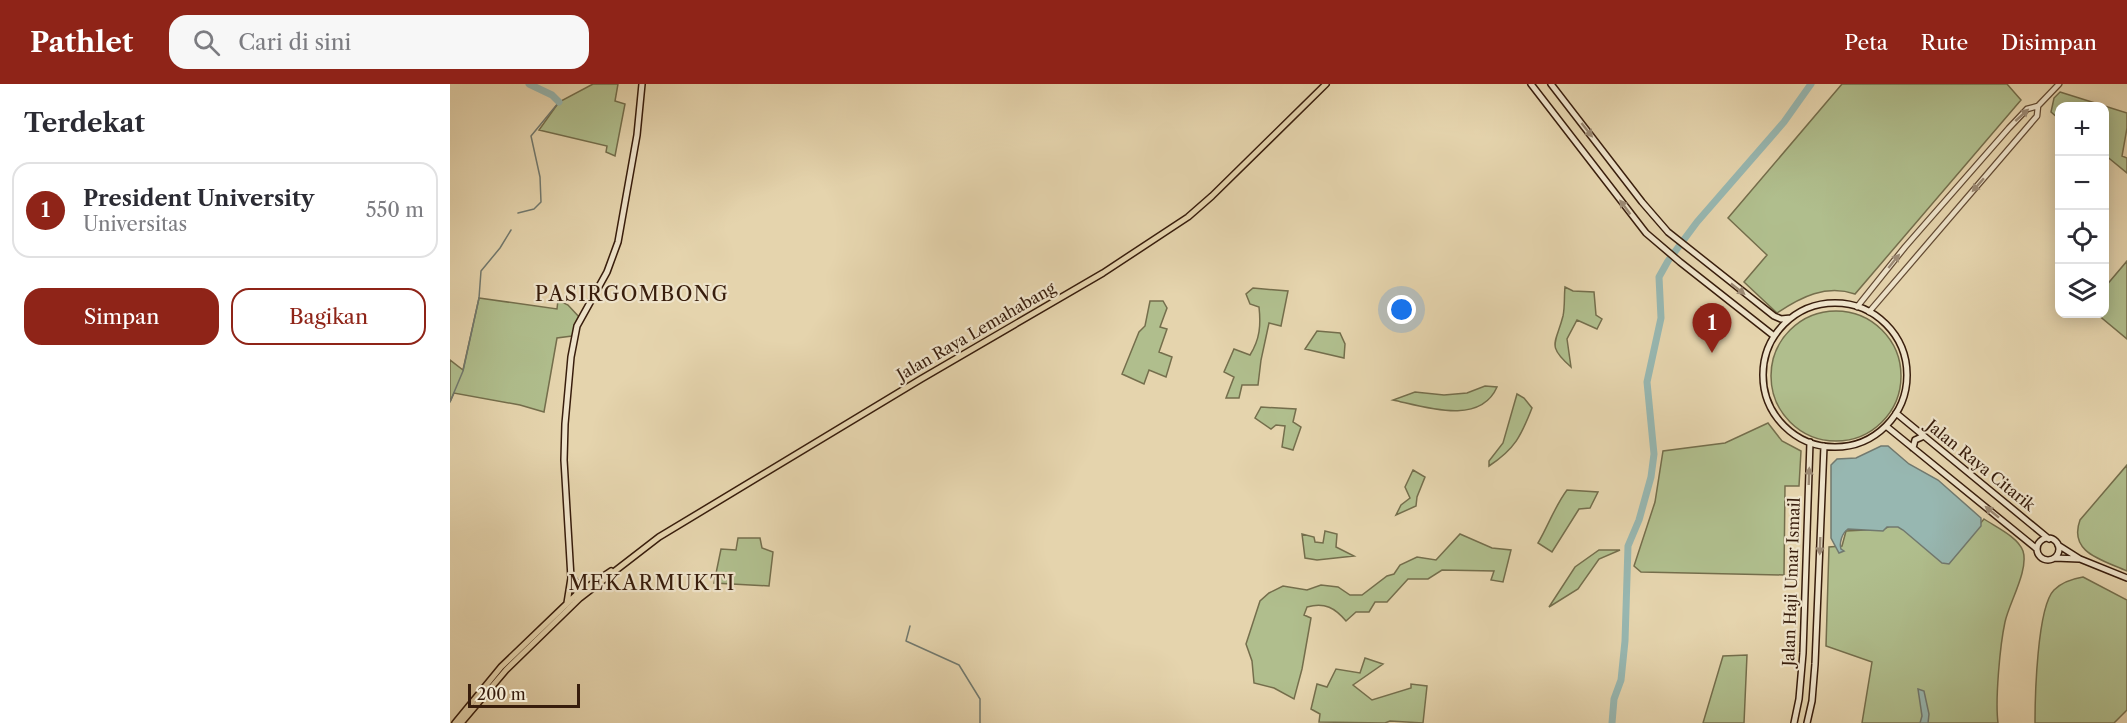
<!DOCTYPE html>
<html lang="id">
<head>
<meta charset="utf-8">
<style>
	:root { --surface:#fff; --page:#f7f7f7; --text:#2b2b33; --muted:#7c7c81; --line:#e1e1e2; --accent:#8f2418 }
	body { margin:0; font-family:"Libre Caslon Text",serif; background:var(--page); color:var(--text) }
	.controls { position:absolute; right:18px; top:18px; display:grid; overflow:hidden; border-radius:12px; box-shadow:0 3px 15px #0003 }
	.controls button { width:54px; height:54px; display:grid; place-items:center; padding:0; border:0; border-bottom:2px solid var(--line); background:var(--surface); color:var(--text); font:30px sans-serif }
	.scale { position:absolute; left:18px; bottom:15px; width:112px; box-sizing:border-box; padding-left:6px; border:3px solid #381d0c; border-top:0; font-size:16px; line-height:21px; white-space:nowrap; color:#381d0c; -webkit-text-stroke:4px #eee3ca; paint-order:stroke }
	.you { position:absolute; left:952px; top:226px; width:21px; height:21px; margin:-15px; border:4px solid #fff; border-radius:50%; background:#1a73e8; box-shadow:0 0 0 9px #1a73e833 }
	.badge { display:grid; place-items:center; width:39px; height:39px; border-radius:50%; background:var(--accent); color:#fff; font-size:20px; font-weight:700 }
	.pin { position:absolute; translate:-50% -50px; filter:drop-shadow(0 2px 3px #0008) }
	.pin::after { content:''; position:absolute; top:32px; width:21px; height:18px; background:inherit; clip-path:polygon(0 0,100% 0,50% 100%) }
	.list { margin:0; padding:0; list-style:none }
	h2 { display:flex; justify-content:space-between; align-items:center; height:78px; margin:0; padding:0 24px; font-size:26px }
	h2 small { font-size:20px; font-weight:400; color:var(--muted) }
	.list li { display:grid; grid-template-columns:39px 1fr auto; gap:18px; align-items:center; box-sizing:border-box; height:96px; margin:0 12px 12px; padding:0 12px; border:2px solid var(--line); border-radius:18px }
	.list b { display:block; font-size:22px; white-space:nowrap }
	.list p { margin:0; font-size:20px; white-space:nowrap; color:var(--muted) }
	.list em { font-size:20px; font-style:normal; color:var(--muted) }
	.actions { display:flex; gap:12px; padding:18px 24px }
	.actions a { flex:1; padding:14px 0; border:2px solid var(--accent); border-radius:18px; text-align:center; font-size:21px; color:var(--accent) }
	.actions .main { background:var(--accent); color:#fff }
	.icon { flex:none; width:33px; height:33px; fill:none; stroke:currentColor; stroke-width:2; stroke-linecap:round; stroke-linejoin:round }
	.map { position:relative; flex:none; width:1677px; height:639px; overflow:hidden }
	header { display:flex; align-items:center; gap:36px; box-sizing:border-box; height:84px; padding:0 30px; background:var(--accent); color:#fff }
	header strong { font-size:28px }
	nav { display:flex; gap:33px; margin-inline-start:auto; font-size:21px }
	.search { width:420px; height:54px; background:var(--page); display:flex; align-items:center; gap:15px; box-sizing:border-box; padding:0 21px; border-radius:18px; color:var(--muted); font-size:22px }
	main { display:flex }
	aside { flex:1; background:var(--surface) }
	.map>svg:first-child { display:block }
</style>
</head>
<body>
<header>
<strong>Pathlet</strong>
<div class="search"><svg class="icon" aria-label="search" viewBox="0 0 24 24"><circle cx="10" cy="10" r="6"/><path d="M15 15l6 6"/></svg>Cari di sini</div>
<nav><a>Peta</a><a>Rute</a><a>Disimpan</a></nav>
</header>
<main>
<aside>
<h2>Terdekat<small></small></h2>
<ul class="list">
<li><span class="badge">1</span><div><b>President University</b><p>Universitas</p></div><em>550 m</em></li>
</ul>
<div class="actions"><a class="main">Simpan</a><a>Bagikan</a></div>
</aside>
<div class="map">
<svg width="1677" height="639" viewBox="0 0 1677 639">
	<rect width="100%" height="100%" fill="#e5d4ad"/>
	<filter id="stains"><feTurbulence type="fractalNoise" baseFrequency=".00333" numOctaves="4"/><feColorMatrix values="0 0 0 0 .2 0 0 0 0 .09 0 0 0 0 .02 0 0 0 .5 -.17"/></filter>
	<radialGradient id="worn" r=".72"><stop offset=".6" stop-color="#630" stop-opacity="0"/><stop offset="1" stop-color="#630" stop-opacity=".3"/></radialGradient>
	<path fill="#b0be8d" stroke="#746e4c" stroke-width="1.5" d="M143,0H168L165,17L175,20L165,72L156,68L157,62L89,46L109,18Z
		M1392,0H1557L1571,16L1405,210C1376,200 1351,213 1327,229L1294,198L1317,171L1278,134Z
		M1610,8L1677,29V44L1672,72L1677,74V89L1655,71L1654,22H1610L1609,35L1601,28L1604,14Z
		M1677,177V255L1647,230H1654L1655,203Z
		M1115,203L1123,207L1144,208L1146,231L1152,235L1147,245L1127,236L1117,255L1121,283C1096,261 1106,260 1113,232C1115,223 1114,212 1115,203Z
		M803,204L838,207L831,242L819,239L811,276L808,301H792L789,314H776L784,293L774,288L784,265L800,271C810,255 811,241 809,223L800,220L796,210Z
		M29,214L107,225L108,216L118,221L130,234L122,252L107,254L94,328L70,321L4,309L0,318V276L13,286Z
		M700,217H713L717,224L710,243L717,245L709,268L722,273L716,293L699,286L694,300L672,290L689,248L695,242Z
		M1321 292a65 65 0 1 1 130 0a65 65 0 1 1-130 0Z
		M867,247L890,249L895,260L894,274L855,265Z
		M1035,302L1047,303C1030,342 975,323 943,316L965,308L994,311L1017,309Z
		M1067,310L1074,314L1082,324C1071,352 1065,365 1039,382V377L1053,359Z
		M811,323L846,325L843,338L851,343L843,366L832,363L835,342L826,341L821,345L805,334Z
		M1318,339L1332,357L1351,367L1349,402H1335L1334,491L1191,488L1184,482L1205,418L1213,367L1275,359Z
		M1677,381V487C1653,476 1618,469 1630,436Z
		M963,386L975,393L967,413L966,422L946,431L951,421L960,414L955,403Z
		M1117,406L1148,408L1140,424L1129,425L1102,468L1088,459C1098,442 1105,422 1117,406Z
		M1534,435C1546,443 1568,453 1573,467C1579,486 1559,519 1555,538C1550,561 1545,616 1548,639H1412L1422,578L1376,562L1379,463L1392,462L1396,447L1434,445L1442,441L1453,443L1497,479Z
		M875,447L887,450L886,463L904,472L867,476L855,474L852,450L864,453L865,458L873,459Z
		M1010,450L1042,464L1061,466L1053,498L1041,496L1044,487L992,486L978,495H958L937,518H925L919,528H906L896,537C885,524 875,518 857,523L854,531L861,534L852,585L844,615L824,604L804,599L802,577L796,560L810,517L819,509L833,502L857,506L871,501L888,503L900,511H912L937,492L944,490L950,481L967,473L986,476Z
		M288,454H310L312,464L323,468L319,502L264,499L271,465L286,466Z
		M1149,466H1170L1149,475L1128,505L1099,523L1125,483Z
		M1633,493L1677,516V626L1664,639H1585C1585,614 1587,523 1604,506C1612,498 1621,495 1633,493Z
		M1297,571L1294,639H1253L1273,572Z
		M915,574L933,580L903,601L922,616L961,604V600L977,602L973,639L940,637L935,639L869,638L870,630L861,625L867,600L877,603L886,585L910,589Z"/>
	<path fill="#97b7b1" stroke="#71796f" stroke-width="1.5" d="M1431,362H1438L1459,380L1488,396L1531,434V442L1499,480L1492,479L1453,446L1448,443H1437L1433,447L1398,445C1392,449 1389,459 1391,465L1394,467L1389,469L1381,454V381L1387,375L1406,374Z
		M1468,605L1474,607L1479,630L1478,639H1470L1472,632Z"/>
	<g fill="none" stroke-linecap="round" stroke-linejoin="round">
		<path stroke="#71796f" stroke-width="1.5" d="M68,129L84,125L91,118L90,93L81,52L109,18
			M0,318L13,287L29,214L31,187L50,164L61,146
			M460,542L456,557L509,581L530,615V639"/>
		<path stroke="#97b7b1" stroke-width="7" d="M79,0L102,11L109,18
			M1162,639L1164,615L1171,596L1175,557L1178,462L1189,436L1201,393L1204,370L1197,298L1211,234L1209,193L1218,177L1247,138L1334,38L1361,0"/>
		<g stroke="#634b34" stroke-width="7">
			<path id="tertiary" d="M1407,223L1455,163L1559,44L1577,25L1588,22L1609,0
				M1419,228L1587,32L1588,22"/>
		</g>
		<g stroke="#381d0c" stroke-width="8">
			<path id="secondary" d="M1081,0L1196,149L1230,178L1324,252
				M1101,0L1192,118L1218,148L1324,232L1331,235L1341,234
				M1313 291a72 72 0 1 1 144 0a72 72 0 1 1-144 0Z
				M1446,329L1599,455
				M1436,342L1587,465
				M1463,364L1465,356L1474,352
				M1587 465a11 11 0 1 1 22 0a11 11 0 1 1-22 0Z
				M1608,461L1630,475L1677,494
				M1605,474L1629,475
				M122,493L134,510
				M129,513L121,494L114,376L115,340L121,273L127,242L157,188L168,158L187,51L192,0
				M1344,639L1349,615L1353,569L1360,358
				M1357,639L1362,617L1365,580L1374,362"/>
		</g>
		<g stroke="#381d0c" stroke-width="8">
			<path id="primary" d="M117,519L121,494
				M5,639L51,583L127,510L161,487
				M11,639L56,586L130,514L209,453L471,295L653,189L738,133L762,112L876,0"/>
		</g>
		<use href="#tertiary" stroke="#eee3ca" stroke-width="4.5"/>
		<use href="#secondary" stroke="#eee3ca" stroke-width="5"/>
		<use href="#primary" stroke="#e5d4ad" stroke-width="5"/>
	</g>
	<defs><path id="oneway-solid" d="M-6-.8H1V-3.2L6.5 0L1 3.2V.8H-6Z" transform="scale(1.5)"/></defs>
	<g fill="#9c8a74">
		<use href="#oneway-solid" transform="translate(1572 31) rotate(-42)"/>
		<use href="#oneway-solid" transform="translate(1137 46) rotate(52)"/>
		<use href="#oneway-solid" transform="translate(1528 101) rotate(131)"/>
		<use href="#oneway-solid" transform="translate(1175 123) rotate(-127)"/>
		<use href="#oneway-solid" transform="translate(1444 177) rotate(-51)"/>
		<use href="#oneway-solid" transform="translate(1288 205) rotate(38)"/>
		<use href="#oneway-solid" transform="translate(1359 392) rotate(-88)"/>
		<use href="#oneway-solid" transform="translate(1542 428) rotate(-141)"/>
		<use href="#oneway-solid" transform="translate(1370 462) rotate(92)"/>
	</g>
	<g text-anchor="middle" stroke-width="4.5" stroke-linejoin="round" paint-order="stroke">
		<g font-size="16" fill="#381d0c" stroke="#eee3ca">
			<text transform="translate(526 247) rotate(-30)" y="6">Jalan Raya Lemahabang</text>
			<text transform="translate(1531 381) rotate(39)" y="6">Jalan Raya Citarik</text>
			<text transform="translate(1341 498) rotate(-88)" y="6">Jalan Haji Umar Ismail</text>
		</g>
		<g font-size="20" letter-spacing="1.5" fill="#381d0c" stroke="#eee3ca">
			<text x="182" y="217">PASIRGOMBONG</text>
			<text x="202" y="506">MEKARMUKTI</text>
		</g>
	</g>
	<rect width="100%" height="100%" filter="url(#stains)"/>
	<rect width="100%" height="100%" fill="url(#worn)"/>
</svg>
<div class="controls">
<button>+</button>
<button>−</button>
<button><svg class="icon" aria-label="locate" viewBox="0 0 24 24"><circle cx="12" cy="12" r="6"/><path d="M12 2v4M12 18v4M2 12h4M18 12h4"/></svg></button>
<button><svg class="icon" aria-label="layers" viewBox="0 0 24 24"><path d="M12 4l9 5-9 5-9-5zM3 14l9 5 9-5"/></svg></button>
</div>
<div class="scale">200 m</div>
<div class="you"></div>
<div class="pin badge" style="left:1262px;top:269px">1</div>
</div>
</main>
</body>
</html>
